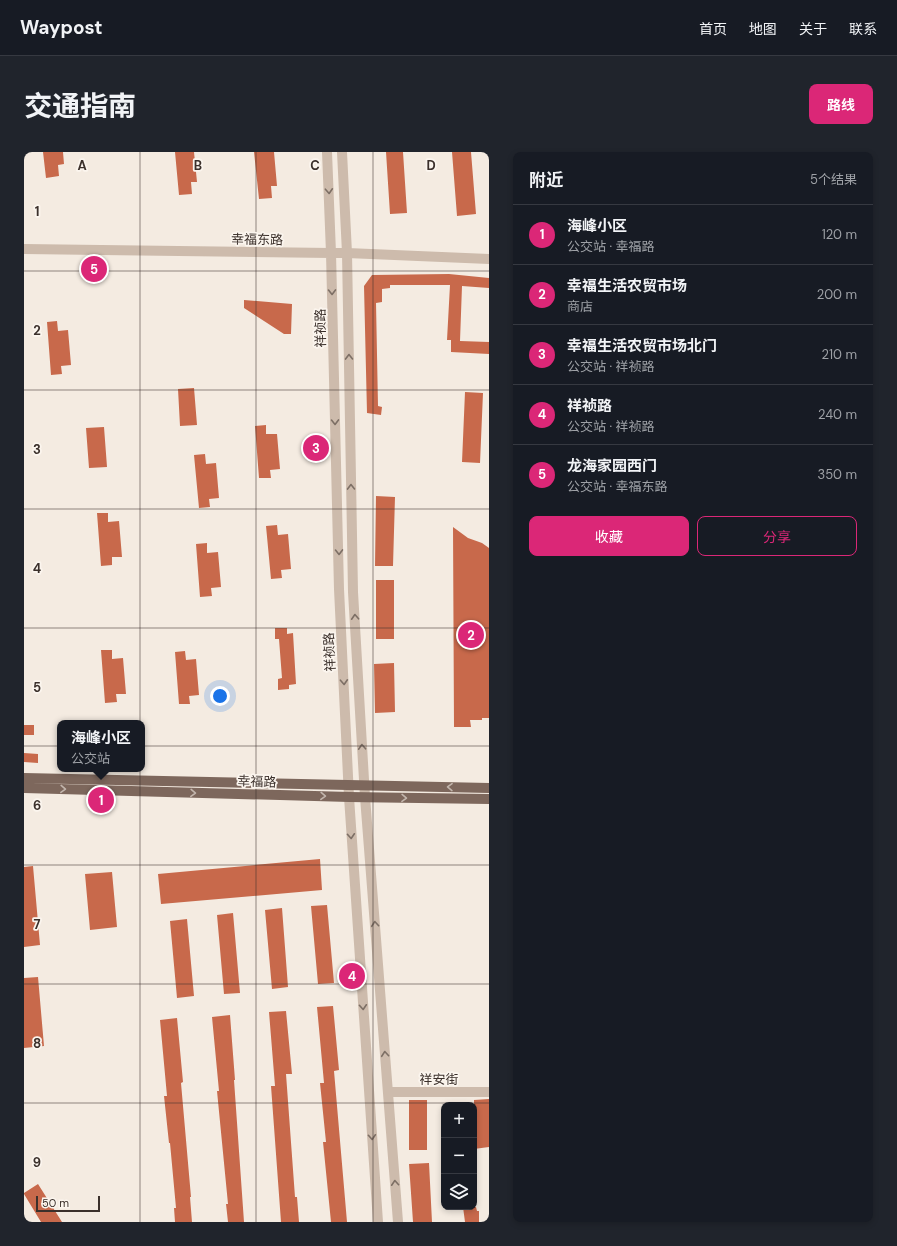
<!DOCTYPE html>
<html lang="zh">
<head>
<meta charset="utf-8">
<style>
	:root { --surface:#171b24; --page:#20242c; --text:#f1f3f6; --muted:#9ea1a6; --line:#363941; --accent:#db2777 }
	body { margin:0; font-family:"DM Sans","Noto Sans SC",sans-serif; background:var(--page); color:var(--text) }
	.controls { position:absolute; right:12px; bottom:12px; display:grid; overflow:hidden; border-radius:8px; box-shadow:0 2px 6px #0003 }
	.controls button { width:36px; height:36px; display:grid; place-items:center; padding:0; border:0; border-bottom:1px solid var(--line); background:var(--surface); color:var(--text); font:20px sans-serif }
	.scale { position:absolute; left:12px; bottom:10px; width:64px; box-sizing:border-box; padding-left:4px; border:2px solid #3b302b; border-top:0; font-size:11px; line-height:14px; white-space:nowrap; color:#3b302b; -webkit-text-stroke:3px #fbf5ee; paint-order:stroke }
	.you { position:absolute; left:196px; top:544px; width:14px; height:14px; margin:-10px; border:3px solid #fff; border-radius:50%; background:#1a73e8; box-shadow:0 0 0 6px #1a73e833 }
	.badge { display:grid; place-items:center; width:26px; height:26px; border-radius:50%; background:var(--accent); color:#fff; font-size:13px; font-weight:700 }
	.pin { position:absolute; translate:-50% -50%; border:2px solid #fff; box-shadow:0 1px 4px #0006 }
	.popup { position:absolute; left:33px; top:568px; width:88px; height:52px; box-sizing:border-box; display:grid; place-content:center; border-radius:8px; background:var(--surface); filter:drop-shadow(0 1px 3px #0005); font-size:13px; white-space:nowrap; color:var(--muted) }
	.popup b { font-size:15px; color:var(--text) }
	.popup::after { content:''; position:absolute; left:50%; top:100%; margin-left:-8px; border:8px solid transparent; border-top-color:var(--surface) }
	.list { margin:0; padding:0; list-style:none }
	h2 { display:flex; justify-content:space-between; align-items:center; height:52px; margin:0; padding:0 16px; font-size:17px }
	h2 small { font-size:13px; font-weight:400; color:var(--muted) }
	.list li { display:grid; grid-template-columns:26px 1fr auto; gap:12px; align-items:center; box-sizing:border-box; height:60px; padding:0 16px; border-top:1px solid var(--line) }
	.list b { display:block; font-size:15px; white-space:nowrap }
	.list p { margin:0; font-size:13px; white-space:nowrap; color:var(--muted) }
	.list em { font-size:13px; font-style:normal; color:var(--muted) }
	.actions { display:flex; gap:8px; padding:12px 16px }
	.actions a { flex:1; padding:9px 0; border:1px solid var(--accent); border-radius:8px; text-align:center; font-size:14px; color:var(--accent) }
	.actions .main { background:var(--accent); color:#fff }
	.icon { flex:none; width:22px; height:22px; fill:none; stroke:currentColor; stroke-width:2; stroke-linecap:round; stroke-linejoin:round }
	.map { position:relative; flex:none; width:465px; height:1070px; overflow:hidden; border-radius:8px }
	header { display:flex; align-items:center; gap:24px; box-sizing:border-box; height:56px; padding:0 20px; background:var(--surface); border-bottom:1px solid var(--line) }
	header strong { font-size:19px }
	nav { display:flex; gap:22px; margin-inline-start:auto; font-size:14px }
	.intro { display:flex; align-items:center; justify-content:space-between; box-sizing:border-box; height:96px; padding:0 24px }
	h1 { margin:0; font-size:28px }
	.button { padding:10px 18px; border-radius:8px; background:var(--accent); color:#fff; font-size:14px; font-weight:700 }
	main { display:flex; gap:24px; padding:0 24px }
	aside { flex:1; background:var(--surface); border-radius:8px; box-shadow:0 2px 6px #0003 }
	.map>svg:first-child { display:block }
</style>
</head>
<body>
<header>
<strong>Waypost</strong>
<nav><a>首页</a><a>地图</a><a>关于</a><a>联系</a></nav>
</header>
<div class="intro"><h1>交通指南</h1><a class="button">路线</a></div>
<main>
<div class="map">
<svg width="465" height="1070" viewBox="0 0 465 1070">
	<rect width="100%" height="100%" fill="#f4ebe1"/>
	<path fill="#c8694b" d="M19,0H39L40,12L34,13L35,24L22,26Z
		M151,0H170L173,30H167L168,42L155,43Z
		M230,0H250L253,34H247L248,46L235,47Z
		M362,0H379L383,61L366,62Z
		M428,0H447L452,62L433,64Z
		M425,122L465,126V136L438,134L436,189L465,190V202L427,200V188H423L426,133H366V136L358,137V150L352,151L354,254L358,255L357,263L343,261L340,134L348,123Z
		M220,148L268,152L267,182H260L220,156Z
		M33,169L34,179L44,178L47,213L37,214L38,222L27,223L23,170Z
		M170,236L173,273L156,274L154,237Z
		M441,240L459,241L456,311L438,310Z
		M242,273V282H253L256,317L246,318L247,326H235L231,274Z
		M80,275L83,315L65,316L62,276Z
		M181,302L182,312L192,311L195,346L185,347L186,355L175,356L170,303Z
		M352,344L371,345L369,414H351Z
		M73,361H84V370L95,369L98,405H88V413L77,414Z
		M253,373L254,383L264,382L267,417L257,418L258,426L247,427L242,374Z
		M429,375L444,386L458,391L465,396V566H458V568H446L447,575H430Z
		M183,391V401L194,400L197,435L187,436L188,444L176,445L172,392Z
		M352,428H370V487H352Z
		M251,476H263V482L269,481L272,532L265,533V537L254,538V527L258,526L255,487H251Z
		M77,498H88V507L99,506L102,542H92L93,550L81,551Z
		M161,499L162,508L172,507L175,543L165,544L166,552H155L151,500Z
		M370,511L371,560L351,561L350,512Z
		M0,573H10V583H0Z
		M0,601L14,602V611L0,610Z
		M296,707L298,738L137,752L134,722Z
		M9,714L16,793L0,795V715Z
		M88,720L93,775L66,778L61,722Z
		M303,753L310,831L294,832L287,754Z
		M258,756L264,835L248,837L241,758Z
		M209,761L216,841L200,842L193,763Z
		M163,767L170,844L153,846L146,769Z
		M14,825L20,894L0,896V826Z
		M309,854L315,918L310,919L323,1070H307L299,990H302L296,931H300L293,855Z
		M262,859L268,922H262L271,1045H273L275,1070H257L247,934H251L245,860Z
		M206,863L211,928H210L220,1070H204L202,1052H204L193,939H195L188,865Z
		M153,866L159,930L157,931L167,1045H166L168,1070H151L150,1056H152L146,991H145L140,944H143L136,868Z
		M465,947V995L450,997V948Z
		M385,948H403V998H385Z
		M405,1011L408,1070H389L385,1012Z
		M14,1032L38,1070H17L0,1042V1041Z
		M439,1055H452L453,1059H455V1070H441Z"/>
	<g fill="none" stroke-linecap="round" stroke-linejoin="round">
		<path stroke="#cdbbac" stroke-width="10" d="M303,0L307,101L315,437L325,645L354,1070
			M318,0L323,101L329,440L341,645L374,1070
			M0,97L307,101H323L465,107
			M364,940H465"/>
		<path stroke="#7d675c" stroke-width="10" d="M0,626L465,636
			M0,636L325,645L465,647"/>
	</g>
	<defs><path id="oneway-chevron" d="M-2-3.5L2.5 0L-2 3.5" fill="none" stroke-width="1.6" stroke-linecap="round" stroke-linejoin="round"/></defs>
	<g stroke="#7d6f65">
		<use href="#oneway-chevron" transform="translate(305 39) rotate(87)"/>
		<use href="#oneway-chevron" transform="translate(308 140) rotate(89)"/>
		<use href="#oneway-chevron" transform="translate(325 205) rotate(-91)"/>
		<use href="#oneway-chevron" transform="translate(311 270) rotate(89)"/>
		<use href="#oneway-chevron" transform="translate(327 335) rotate(-91)"/>
		<use href="#oneway-chevron" transform="translate(315 400) rotate(89)"/>
		<use href="#oneway-chevron" transform="translate(331 465) rotate(-93)"/>
		<use href="#oneway-chevron" transform="translate(320 530) rotate(87)"/>
		<use href="#oneway-chevron" transform="translate(338 595) rotate(-93)"/>
		<use href="#oneway-chevron" transform="translate(327 684) rotate(86)"/>
		<use href="#oneway-chevron" transform="translate(351 772) rotate(-95)"/>
		<use href="#oneway-chevron" transform="translate(339 855) rotate(86)"/>
		<use href="#oneway-chevron" transform="translate(361 902) rotate(-95)"/>
		<use href="#oneway-chevron" transform="translate(348 985) rotate(86)"/>
		<use href="#oneway-chevron" transform="translate(371 1031) rotate(-94)"/>
	</g>
	<g stroke="#c2b5ac">
		<use href="#oneway-chevron" transform="translate(426 635) rotate(-179)"/>
		<use href="#oneway-chevron" transform="translate(39 637) rotate(2)"/>
		<use href="#oneway-chevron" transform="translate(169 641) rotate(2)"/>
		<use href="#oneway-chevron" transform="translate(299 644) rotate(2)"/>
		<use href="#oneway-chevron" transform="translate(380 646) rotate(1)"/>
	</g>
	<path fill="none" stroke="#3b302b" stroke-width="1" stroke-opacity="0.55" d="M116,0V1070M232,0V1070M349,0V1070M0,119H465M0,238H465M0,357H465M0,476H465M0,594H465M0,713H465M0,832H465M0,951H465"/>
	<g text-anchor="middle" stroke-width="3.5" stroke-linejoin="round" paint-order="stroke">
		<g font-size="13" fill="#3b302b" stroke="#fbf5ee">
			<text transform="translate(233 87) rotate(1)" y="5">幸福东路</text>
			<text transform="translate(296 176) rotate(-91)" y="5">祥祯路</text>
			<text transform="translate(305 500) rotate(-93)" y="5">祥祯路</text>
			<text transform="translate(233 629) rotate(2)" y="5">幸福路</text>
			<text x="415" y="932">祥安街</text>
		</g>
	</g>
	<g font-size="13" text-anchor="middle" font-weight="bold" fill="#3b302b" stroke="#fbf5ee" stroke-width="3.5" stroke-linejoin="round" paint-order="stroke">
		<text x="58" y="18">A</text>
		<text x="174" y="18">B</text>
		<text x="291" y="18">C</text>
		<text x="407" y="18">D</text>
		<text x="13" y="64">1</text>
		<text x="13" y="183">2</text>
		<text x="13" y="302">3</text>
		<text x="13" y="421">4</text>
		<text x="13" y="540">5</text>
		<text x="13" y="658">6</text>
		<text x="13" y="777">7</text>
		<text x="13" y="896">8</text>
		<text x="13" y="1015">9</text>
	</g>
</svg>
<div class="controls">
<button>+</button>
<button>−</button>
<button><svg class="icon" aria-label="layers" viewBox="0 0 24 24"><path d="M12 4l9 5-9 5-9-5zM3 14l9 5 9-5"/></svg></button>
</div>
<div class="scale">50 m</div>
<div class="you"></div>
<div class="pin badge" style="left:77px;top:648px">1</div>
<div class="popup"><b>海峰小区</b>公交站</div>
<div class="pin badge" style="left:447px;top:483px">2</div>
<div class="pin badge" style="left:292px;top:296px">3</div>
<div class="pin badge" style="left:328px;top:824px">4</div>
<div class="pin badge" style="left:70px;top:117px">5</div>
</div>
<aside>
<h2>附近<small>5个结果</small></h2>
<ul class="list">
<li><span class="badge">1</span><div><b>海峰小区</b><p>公交站 · 幸福路</p></div><em>120 m</em></li>
<li><span class="badge">2</span><div><b>幸福生活农贸市场</b><p>商店</p></div><em>200 m</em></li>
<li><span class="badge">3</span><div><b>幸福生活农贸市场北门</b><p>公交站 · 祥祯路</p></div><em>210 m</em></li>
<li><span class="badge">4</span><div><b>祥祯路</b><p>公交站 · 祥祯路</p></div><em>240 m</em></li>
<li><span class="badge">5</span><div><b>龙海家园西门</b><p>公交站 · 幸福东路</p></div><em>350 m</em></li>
</ul>
<div class="actions"><a class="main">收藏</a><a>分享</a></div>
</aside>
</main>
</body>
</html>
